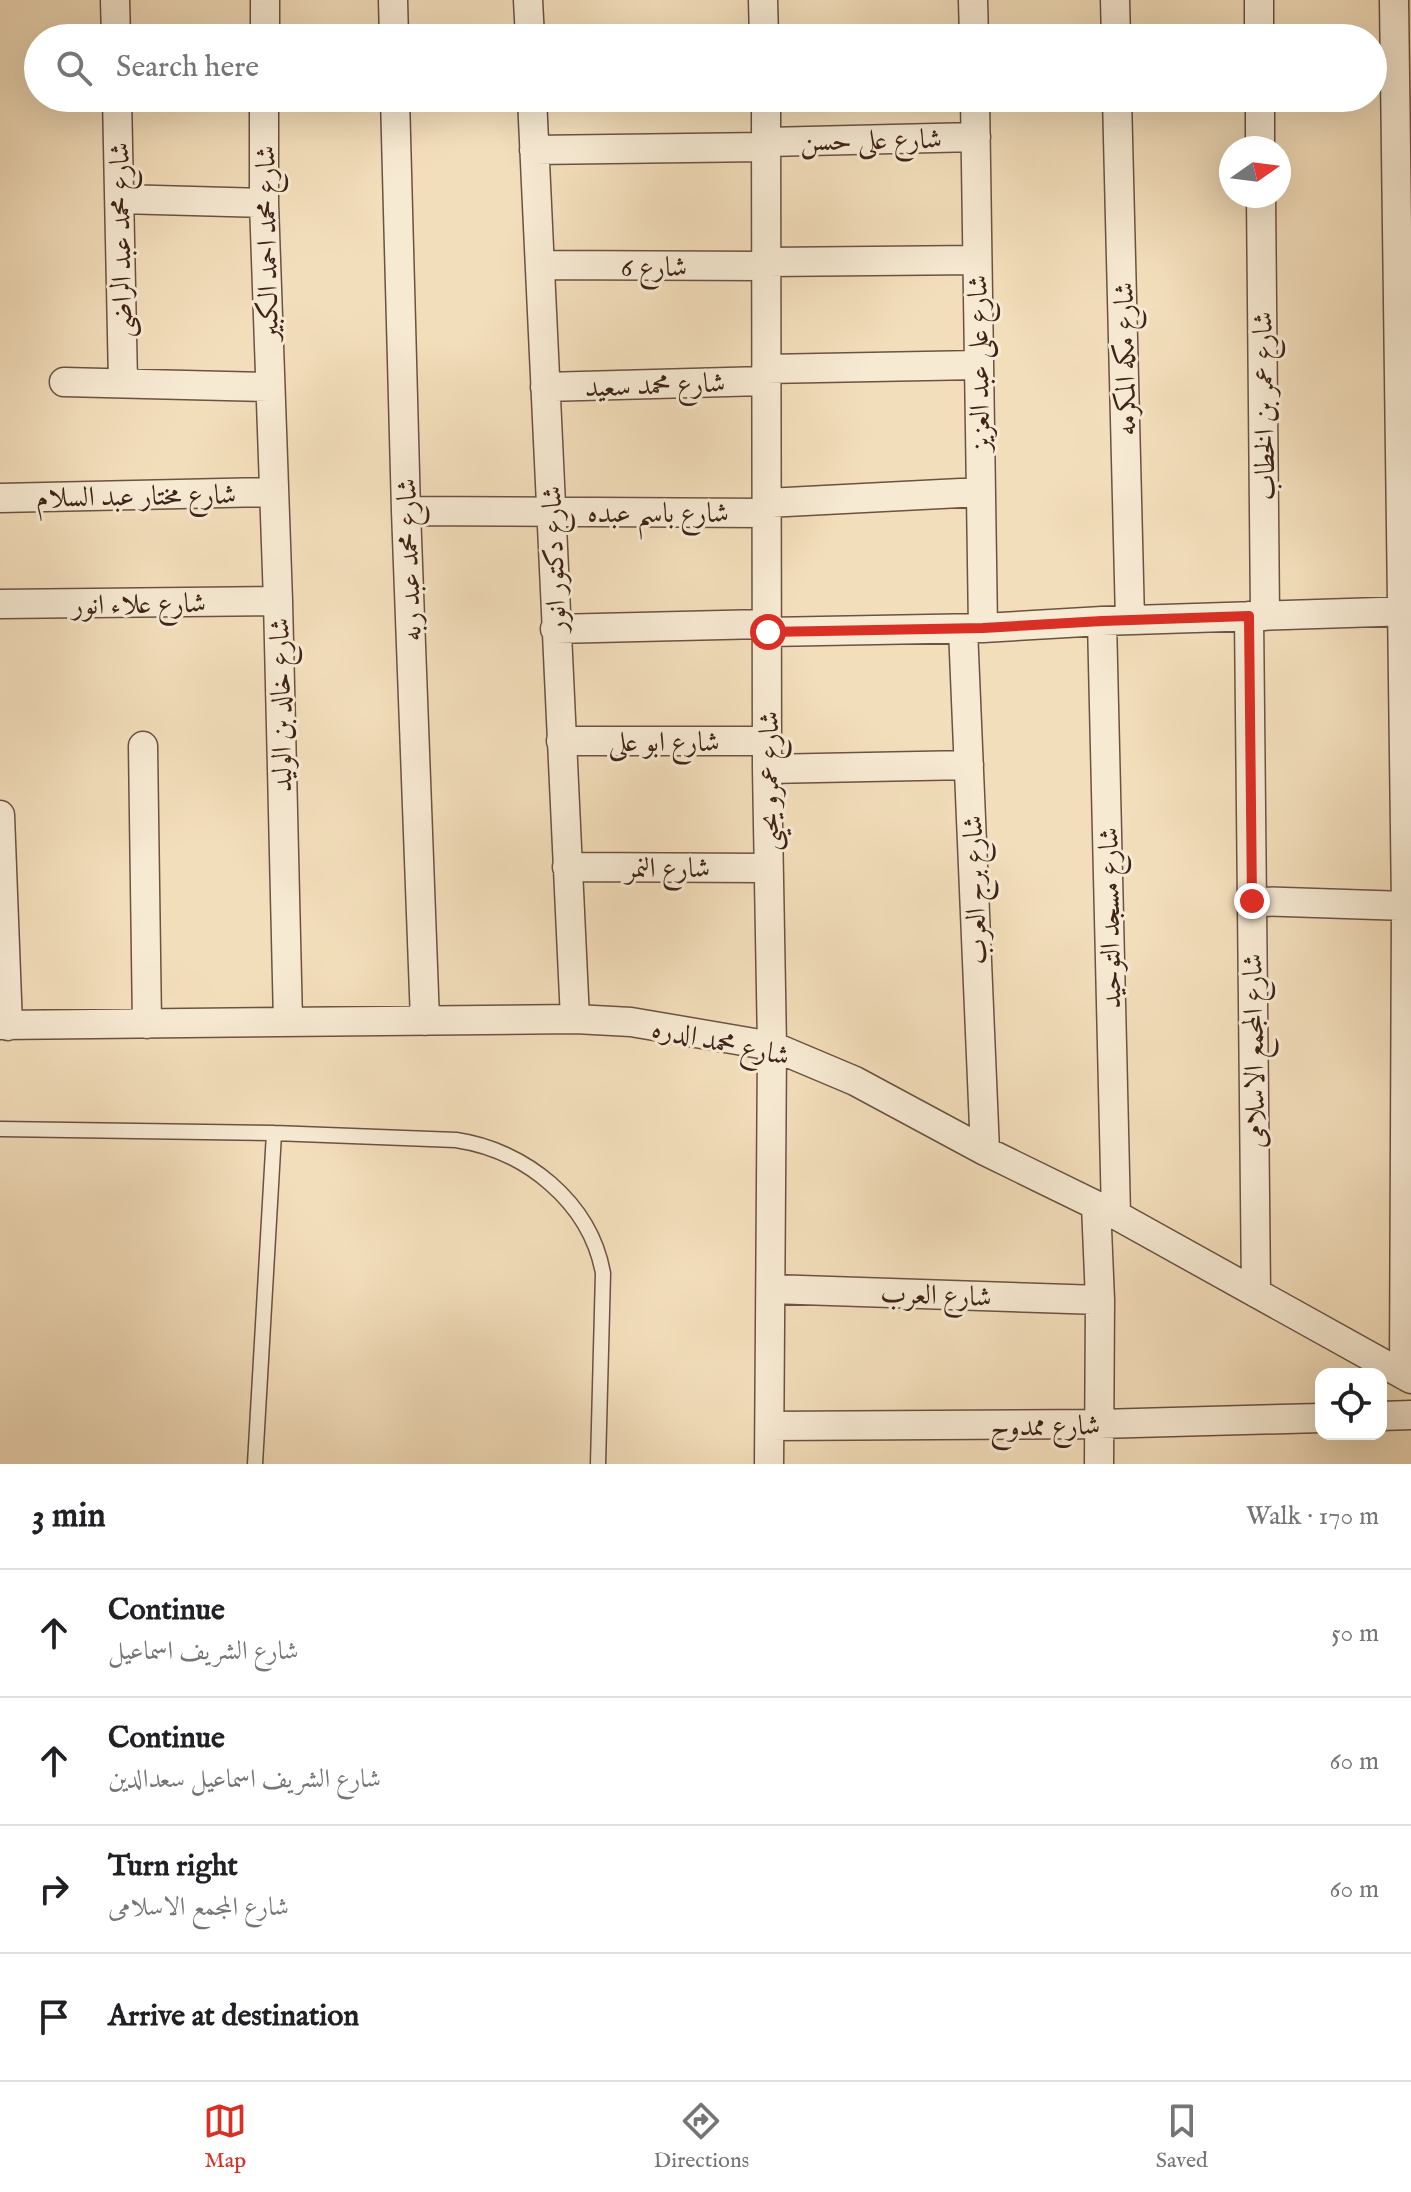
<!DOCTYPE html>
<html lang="en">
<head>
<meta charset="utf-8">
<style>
	:root { --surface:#fff; --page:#f6f6f6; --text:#202124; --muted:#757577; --line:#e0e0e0; --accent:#d93025 }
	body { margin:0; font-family:"IM FELL English",Amiri,serif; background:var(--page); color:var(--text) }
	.controls { position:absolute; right:24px; bottom:24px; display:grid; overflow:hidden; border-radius:16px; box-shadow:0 8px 32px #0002 }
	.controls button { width:72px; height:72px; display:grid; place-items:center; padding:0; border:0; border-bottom:2px solid var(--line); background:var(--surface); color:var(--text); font:40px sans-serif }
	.compass { position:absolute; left:1219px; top:136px; width:72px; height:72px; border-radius:50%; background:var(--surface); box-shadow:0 8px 32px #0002; rotate:76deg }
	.stop { position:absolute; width:24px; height:24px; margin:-18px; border:6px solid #d93025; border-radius:50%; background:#fff }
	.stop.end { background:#d93025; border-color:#fff; box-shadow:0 2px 8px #0008 }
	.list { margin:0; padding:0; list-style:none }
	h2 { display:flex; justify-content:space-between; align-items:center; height:104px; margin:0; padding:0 32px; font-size:34px }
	h2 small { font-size:26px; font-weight:400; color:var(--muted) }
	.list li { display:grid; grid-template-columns:52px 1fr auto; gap:24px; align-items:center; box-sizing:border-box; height:128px; padding:0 32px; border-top:2px solid var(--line) }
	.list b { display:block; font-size:30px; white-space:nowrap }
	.list p { margin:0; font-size:26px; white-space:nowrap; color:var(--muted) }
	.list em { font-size:26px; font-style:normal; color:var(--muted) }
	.icon { flex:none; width:44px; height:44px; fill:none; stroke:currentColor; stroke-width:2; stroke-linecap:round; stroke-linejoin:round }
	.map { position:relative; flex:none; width:1411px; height:1464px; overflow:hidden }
	.search { position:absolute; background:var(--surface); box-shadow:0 8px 32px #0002; left:24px; right:24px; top:24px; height:88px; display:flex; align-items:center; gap:20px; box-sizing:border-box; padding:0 28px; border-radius:44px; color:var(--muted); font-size:30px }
	.sheet { height:616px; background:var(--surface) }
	nav { display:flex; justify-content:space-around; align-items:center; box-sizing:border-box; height:112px; border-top:2px solid var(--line); background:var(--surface); font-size:22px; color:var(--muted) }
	nav a { display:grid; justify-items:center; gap:4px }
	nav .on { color:var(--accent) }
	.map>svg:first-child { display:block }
</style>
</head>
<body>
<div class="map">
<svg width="1411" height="1464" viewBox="0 0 1411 1464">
	<rect width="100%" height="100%" fill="#f3debb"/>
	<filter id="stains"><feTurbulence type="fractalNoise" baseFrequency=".0025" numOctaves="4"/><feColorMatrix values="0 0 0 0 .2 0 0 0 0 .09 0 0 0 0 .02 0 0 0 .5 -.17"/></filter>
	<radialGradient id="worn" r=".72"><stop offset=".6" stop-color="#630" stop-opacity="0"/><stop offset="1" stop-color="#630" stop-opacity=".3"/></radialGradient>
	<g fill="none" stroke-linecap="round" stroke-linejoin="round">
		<g stroke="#6b5241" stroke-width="17">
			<path id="service" d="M0,1129L274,1133L456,1140C525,1150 590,1202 603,1273L598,1464
				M255,1464L274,1133"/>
		</g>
		<g stroke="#6b5241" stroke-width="31">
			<path id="minor" d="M115,0L116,38
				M393,0L394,38
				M528,0L530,38
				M763,0L764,38
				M973,0L974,38
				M1115,0L1116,38
				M1259,0V38
				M1394,0L1406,906L1404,1375
				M265,38V0
				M117,98L123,382
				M264,98V203L278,601L288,1022
				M395,98L406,511L425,1021
				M532,98L575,1019
				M766,98L767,769L772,1046L769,1464
				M975,98L983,628
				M1117,98L1130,620
				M1260,98V148
				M767,142L976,137
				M534,150L767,147
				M1261,196L1265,616
				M120,199L264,203
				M767,262L977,260
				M541,265L767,266
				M766,369L978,365
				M64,382L269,387
				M545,387L766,381
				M0,498L272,492
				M767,503L980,492
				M406,511L767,513
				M0,604L278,601
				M1249,616L1256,1293
				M1102,621L1116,1215
				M555,629L767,624
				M963,629L985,1151
				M768,632L983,628L1102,621L1411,611
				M561,741H768
				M143,746L147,1024
				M767,769L969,765
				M0,815L8,1026
				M567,867L768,868
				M1252,901L1406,906
				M0,1025L575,1019L631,1022L772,1046L855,1081L985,1151L1116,1215L1411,1379
				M1096,1205L1100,1300L1099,1464
				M771,1289L1100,1300
				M1381,1416L1411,1415
				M770,1426L1099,1424L1321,1418"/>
		</g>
		<use href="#service" stroke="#f7ead3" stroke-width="14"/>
		<use href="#minor" stroke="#f7ead3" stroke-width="28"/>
	</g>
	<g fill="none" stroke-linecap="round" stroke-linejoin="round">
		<path stroke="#d93025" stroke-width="10" d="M768,632L983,628L1102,621L1249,616L1252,901"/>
	</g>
	<g text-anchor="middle" stroke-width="6" stroke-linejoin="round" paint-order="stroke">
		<g font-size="28" fill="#3e2318" stroke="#f7ead3">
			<text transform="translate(871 139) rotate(-1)" y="10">شارع على حسن</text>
			<text transform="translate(120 240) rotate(-91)" y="10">شارع محمد عبد الراضى</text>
			<text transform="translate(266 243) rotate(-91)" y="10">شارع محمد احمد الكبير</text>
			<text x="654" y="276">شارع 6</text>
			<text transform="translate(1124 359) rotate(-91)" y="10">شارع مكه المكرمه</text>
			<text transform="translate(978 363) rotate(-91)" y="10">شارع على عبد العزيز</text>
			<text transform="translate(655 384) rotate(-2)" y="10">شارع محمد سعيد</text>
			<text transform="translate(1263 406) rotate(-91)" y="10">شارع عمر بن الخطاب</text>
			<text transform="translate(136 495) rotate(-1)" y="10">شارع مختار عبد السلام</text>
			<text x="658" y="522">شارع باسم عبده</text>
			<text transform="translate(553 559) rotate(-92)" y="10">شارع دكتور انور</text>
			<text transform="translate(408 560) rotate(-92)" y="10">شارع محمد عبد ربه</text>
			<text transform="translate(139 603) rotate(-1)" y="10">شارع علاء انور</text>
			<text transform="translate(280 705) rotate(-91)" y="10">شارع خالد بن الوليد</text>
			<text x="664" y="751">شارع ابو على</text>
			<text transform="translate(768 781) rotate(-90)" y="10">شارع عمرو يحيى</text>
			<text x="668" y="877">شارع النمر</text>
			<text transform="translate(974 890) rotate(-92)" y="10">شارع برج العرب</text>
			<text transform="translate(1109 918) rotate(-91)" y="10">شارع مسجد التوحيد</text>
			<text transform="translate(721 1041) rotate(12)" y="10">شارع محمد الدره</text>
			<text transform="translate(1253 1051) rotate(-91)" y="10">شارع المجمع الاسلامى</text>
			<text transform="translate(936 1294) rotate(2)" y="10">شارع العرب</text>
			<text transform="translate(1045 1425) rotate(-1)" y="10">شارع ممدوح</text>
		</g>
	</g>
	<rect width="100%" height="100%" filter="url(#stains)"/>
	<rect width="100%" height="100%" fill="url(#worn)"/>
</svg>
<div class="controls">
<button><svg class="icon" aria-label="locate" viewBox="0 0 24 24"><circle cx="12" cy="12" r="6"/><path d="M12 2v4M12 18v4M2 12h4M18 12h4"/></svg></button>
</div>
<svg class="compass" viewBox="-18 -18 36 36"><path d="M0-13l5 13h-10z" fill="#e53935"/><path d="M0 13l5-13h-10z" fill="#757577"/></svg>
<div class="stop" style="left:768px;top:632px"></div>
<div class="stop end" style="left:1252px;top:901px"></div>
<div class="search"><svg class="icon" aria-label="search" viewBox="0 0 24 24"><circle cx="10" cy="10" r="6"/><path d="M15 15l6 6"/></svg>Search here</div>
</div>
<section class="sheet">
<h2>3 min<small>Walk · 170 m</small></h2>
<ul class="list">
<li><svg class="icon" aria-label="ahead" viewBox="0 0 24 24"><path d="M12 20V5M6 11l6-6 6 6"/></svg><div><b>Continue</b><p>شارع الشريف اسماعيل</p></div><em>50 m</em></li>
<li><svg class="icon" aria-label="ahead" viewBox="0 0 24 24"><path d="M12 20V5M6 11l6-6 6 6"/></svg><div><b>Continue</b><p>شارع الشريف اسماعيل سعدالدين</p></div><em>60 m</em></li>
<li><svg class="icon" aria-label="right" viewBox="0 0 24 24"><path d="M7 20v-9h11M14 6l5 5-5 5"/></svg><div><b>Turn right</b><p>شارع المجمع الاسلامى</p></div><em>60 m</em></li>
<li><svg class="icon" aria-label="arrive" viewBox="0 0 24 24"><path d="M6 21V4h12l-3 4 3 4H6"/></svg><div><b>Arrive at destination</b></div></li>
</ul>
</section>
<nav>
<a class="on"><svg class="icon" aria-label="map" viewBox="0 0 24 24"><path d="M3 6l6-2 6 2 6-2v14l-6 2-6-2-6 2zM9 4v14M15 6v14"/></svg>Map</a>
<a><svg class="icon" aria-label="directions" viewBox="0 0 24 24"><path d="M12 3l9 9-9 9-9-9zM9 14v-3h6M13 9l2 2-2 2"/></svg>Directions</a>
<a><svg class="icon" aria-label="saved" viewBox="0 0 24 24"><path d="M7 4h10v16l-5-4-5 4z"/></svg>Saved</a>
</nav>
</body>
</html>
